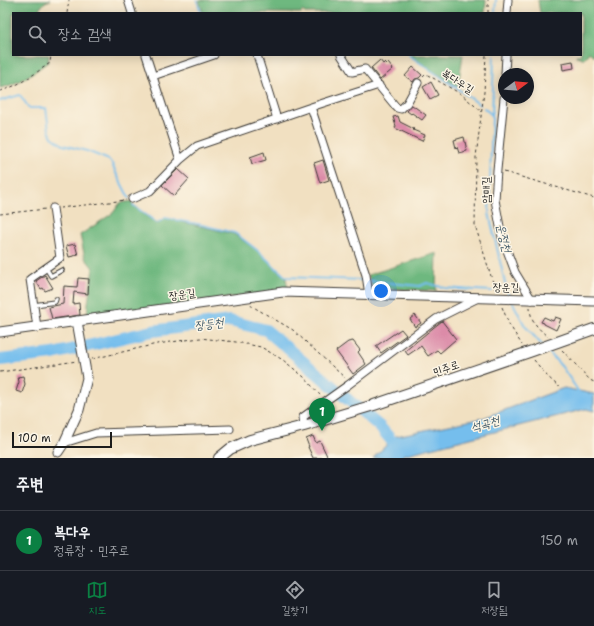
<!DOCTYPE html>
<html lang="ko">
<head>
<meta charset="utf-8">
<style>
	:root { --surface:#171b24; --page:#242831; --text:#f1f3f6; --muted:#9ea1a6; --line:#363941; --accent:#0b8043 }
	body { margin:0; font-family:"Shantell Sans","Poor Story",sans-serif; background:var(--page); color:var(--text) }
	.compass { position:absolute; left:498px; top:68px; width:36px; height:36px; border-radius:50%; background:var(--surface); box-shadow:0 2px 10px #0003; rotate:74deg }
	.scale { position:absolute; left:12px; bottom:10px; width:100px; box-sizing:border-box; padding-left:4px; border:2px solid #1c1c1c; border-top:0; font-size:11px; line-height:14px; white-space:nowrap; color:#1c1c1c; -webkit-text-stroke:3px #fcf5e5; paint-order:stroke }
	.you { position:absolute; left:381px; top:291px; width:14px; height:14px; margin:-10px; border:3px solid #fff; border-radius:50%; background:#1a73e8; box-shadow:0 0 0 6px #1a73e833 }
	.badge { display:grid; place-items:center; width:26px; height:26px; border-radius:50%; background:var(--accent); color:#fff; font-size:13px; font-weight:700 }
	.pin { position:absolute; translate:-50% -33px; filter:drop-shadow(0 1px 2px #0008) }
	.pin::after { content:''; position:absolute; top:21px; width:14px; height:12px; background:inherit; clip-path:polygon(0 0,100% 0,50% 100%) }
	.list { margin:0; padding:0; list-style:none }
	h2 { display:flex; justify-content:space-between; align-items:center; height:52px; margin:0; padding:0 16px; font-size:17px }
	h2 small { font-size:13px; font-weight:400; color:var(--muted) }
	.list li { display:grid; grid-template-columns:26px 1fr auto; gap:12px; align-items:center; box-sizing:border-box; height:60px; padding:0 16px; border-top:1px solid var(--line) }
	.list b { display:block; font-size:15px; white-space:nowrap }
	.list p { margin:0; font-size:13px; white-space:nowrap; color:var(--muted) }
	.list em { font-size:13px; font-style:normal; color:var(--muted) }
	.icon { flex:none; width:22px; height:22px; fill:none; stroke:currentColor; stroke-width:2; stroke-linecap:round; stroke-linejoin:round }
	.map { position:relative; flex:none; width:594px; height:458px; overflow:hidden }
	.search { position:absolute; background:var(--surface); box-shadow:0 2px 10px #0003; left:12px; right:12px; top:12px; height:44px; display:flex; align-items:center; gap:10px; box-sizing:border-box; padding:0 14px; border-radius:0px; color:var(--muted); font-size:15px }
	.sheet { height:112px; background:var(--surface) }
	nav { display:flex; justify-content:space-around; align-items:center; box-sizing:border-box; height:56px; border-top:1px solid var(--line); background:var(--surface); font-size:11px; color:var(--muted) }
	nav a { display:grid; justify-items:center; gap:2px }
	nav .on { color:var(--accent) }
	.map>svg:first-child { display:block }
</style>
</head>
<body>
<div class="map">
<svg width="594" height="458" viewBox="0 0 594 458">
	<rect width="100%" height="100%" fill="#fcf5e5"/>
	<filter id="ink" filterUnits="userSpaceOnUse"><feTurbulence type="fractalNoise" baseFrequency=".025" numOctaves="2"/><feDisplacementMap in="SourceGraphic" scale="8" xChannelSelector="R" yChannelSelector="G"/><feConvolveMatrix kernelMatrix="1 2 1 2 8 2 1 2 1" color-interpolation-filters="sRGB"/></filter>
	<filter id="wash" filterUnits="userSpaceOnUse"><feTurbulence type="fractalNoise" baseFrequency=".012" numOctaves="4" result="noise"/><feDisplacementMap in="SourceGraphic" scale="16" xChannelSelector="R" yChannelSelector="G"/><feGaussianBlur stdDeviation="0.9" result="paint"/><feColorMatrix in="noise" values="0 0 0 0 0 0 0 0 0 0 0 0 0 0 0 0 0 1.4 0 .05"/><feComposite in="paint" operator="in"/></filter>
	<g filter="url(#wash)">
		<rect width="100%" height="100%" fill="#f1e0c1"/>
		<path fill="#6eb87f" stroke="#456a4e" d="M0,0H51L45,2L36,13H13V55H49L48,62C33,73 19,84 0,88Z
			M199,0H486L485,13H305L302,11L301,13H203Z
			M538,0H594V56L589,52L584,59L576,56V55H581V13H540Z
			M410,55H463L458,86L431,70Z
			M133,201L132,205L157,224L165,218L234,234L257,250L286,278L288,290L87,317L88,303L93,268L85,258L80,235L113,213L120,203Z
			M437,253L436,291L373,288L368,275Z"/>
		<path fill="#75beed" stroke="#486d84" d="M564,388L594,394V411L586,409L403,455L401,458H373L396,436L483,418Z"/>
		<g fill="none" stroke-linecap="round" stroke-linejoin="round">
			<path stroke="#75beed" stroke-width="2" d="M197,0L201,13
				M495,13L496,0
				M409,55C432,72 457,87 480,105
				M494,55L489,213L507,292L509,295
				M0,101L20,95L29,108H46L49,130L52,137L63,145L87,151L109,160L112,164L116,173L129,198
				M484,108L492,115
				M133,205L157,223L165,218L198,224L235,233L257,250L286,277L363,280
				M371,281L420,286L427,283L445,288L492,291
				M512,301L525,326L542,345
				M546,349L562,367L579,392"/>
			<path stroke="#75beed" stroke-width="12" d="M0,360L53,354L152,331L230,321L266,330L379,426L399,449"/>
		</g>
		<g id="blocks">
			<path fill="#dc8ba8" d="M380,60L383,64L385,62L387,64L388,63L393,69L380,80L371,68Z
				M573,61L574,68L563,70L562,63Z
				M413,67L422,75L419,78L415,79L413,82L405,76Z
				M431,82L438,95L430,99L423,87Z
				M412,105L426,115L422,120L412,113L411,114L407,111Z
				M398,116L400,122L414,129L413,130L425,135L422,141L395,128L396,126L393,117Z
				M464,137L467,151L459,153L457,147L456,148L454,140Z
				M264,152L266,160L252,164L250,157Z
				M323,160L329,180L320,183L314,163Z
				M178,169L189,179L174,196L162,185Z
				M75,244L78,255L69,257L66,246Z
				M45,275L53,288L45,291L43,288L41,289L36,281Z
				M78,278L89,279L88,294L74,292L73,304L79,303L80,315L52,319L49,307L63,304L64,286L77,287Z
				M415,315L421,323L415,327L410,319Z
				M544,317L553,321L555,317L561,319L556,330L544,324V323L541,322Z
				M442,321L456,339L440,353L437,350L428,356L421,346L408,355L405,351L433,328Z
				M401,329L406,335L381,353L376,346Z
				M353,341L360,350L358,352L366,364L353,374L336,351L348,342Z
				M23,376L25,384L22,393L16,391L19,382L18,377Z
				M313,436L316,443L320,441L328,458H313L308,447H309L306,439Z"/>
		</g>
	</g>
	<g filter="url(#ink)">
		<use href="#blocks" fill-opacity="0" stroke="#3c3935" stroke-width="1"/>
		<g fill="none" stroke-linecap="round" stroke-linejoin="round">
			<g stroke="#3c3935" stroke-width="5.5">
				<path id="service" d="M46,268L51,276L62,270
					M34,305L55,302L56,299"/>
			</g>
			<g stroke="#3c3935" stroke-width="9">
				<path id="minor" d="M128,0L132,13
					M507,13L508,0
					M146,55L180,160
					M257,55L277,119
					M341,55L352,72L365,69L397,108L401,109L407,103L418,83
					M505,74L506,55
					M153,76L214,55
					M504,98L497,170L495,200L502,237L515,272L532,300
					M311,107L366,275L369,295
					M132,199L150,191L180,160L197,146L311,107L379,85
					M37,327L30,279L60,258L53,208
					M304,426L303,417L348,385L436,319L478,298
					M64,443L96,433L230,429"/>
			</g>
			<g stroke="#3c3935" stroke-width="11">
				<path id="tertiary" d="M0,332L283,292L594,301
					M58,452L64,443L79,410L87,378L77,321"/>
			</g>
			<g stroke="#3c3935" stroke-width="12">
				<path id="secondary" d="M219,458L230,449L250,440L304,426L374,405L532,351L594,329"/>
			</g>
			<path stroke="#3c3935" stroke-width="1" stroke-dasharray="3 3" stroke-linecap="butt" d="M67,13L69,0
				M488,13V0
				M486,55L484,92L476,157L475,225L495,289
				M423,77L426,74L461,94L481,111
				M0,91C19,86 34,74 50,63L51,55
				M504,172L594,198
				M60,208L126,200
				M0,214L46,209
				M250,305L293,330L345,378
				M502,307L509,324L522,345
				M530,307C530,321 538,328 548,337
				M562,350L590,380L594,382
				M92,359L157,344L200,338L236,342L261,347L283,360L304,377L320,395
				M534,360L547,376L559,387
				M0,372L77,361"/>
			<use href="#service" stroke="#fff" stroke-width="3.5"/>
			<use href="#minor" stroke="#fff" stroke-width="7"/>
			<use href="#tertiary" stroke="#fff" stroke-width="9"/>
			<use href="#secondary" stroke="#fff" stroke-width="10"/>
		</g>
	</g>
	<g text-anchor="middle" stroke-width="3" stroke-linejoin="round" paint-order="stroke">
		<g font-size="11" fill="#1c1c1c" stroke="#fcf5e5">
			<text transform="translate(458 81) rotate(33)" y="4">복다우길</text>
			<text transform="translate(486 190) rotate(-90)" y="4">암매길</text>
			<text transform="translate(506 287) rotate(1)" y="4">장운길</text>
			<text transform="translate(182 294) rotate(-8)" y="4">장운길</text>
			<text transform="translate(446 368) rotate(-19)" y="4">민주로</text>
		</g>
		<g font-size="12" font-style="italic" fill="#3b5565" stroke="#fcf5e5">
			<text transform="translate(504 238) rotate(77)" y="4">운정천</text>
			<text transform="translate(209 324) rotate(-7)" y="4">장등천</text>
			<text transform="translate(485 424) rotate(-16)" y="4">석곡천</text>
		</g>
	</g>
</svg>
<svg class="compass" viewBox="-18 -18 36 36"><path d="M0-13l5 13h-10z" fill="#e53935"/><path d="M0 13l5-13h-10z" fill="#9ea1a6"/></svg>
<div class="scale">100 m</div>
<div class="you"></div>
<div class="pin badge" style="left:322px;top:431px">1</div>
<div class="search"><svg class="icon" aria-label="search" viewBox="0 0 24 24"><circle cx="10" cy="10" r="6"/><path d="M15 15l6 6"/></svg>장소 검색</div>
</div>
<section class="sheet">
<h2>주변<small></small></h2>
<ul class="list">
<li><span class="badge">1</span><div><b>복다우</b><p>정류장 · 민주로</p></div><em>150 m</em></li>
</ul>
</section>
<nav>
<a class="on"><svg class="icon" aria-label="map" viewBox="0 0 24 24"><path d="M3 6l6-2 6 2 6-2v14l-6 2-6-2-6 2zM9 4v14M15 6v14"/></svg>지도</a>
<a><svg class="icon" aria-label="directions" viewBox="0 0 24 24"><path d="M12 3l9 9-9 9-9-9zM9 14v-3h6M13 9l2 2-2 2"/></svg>길찾기</a>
<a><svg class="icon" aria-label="saved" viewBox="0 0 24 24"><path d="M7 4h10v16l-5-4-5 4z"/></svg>저장됨</a>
</nav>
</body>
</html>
